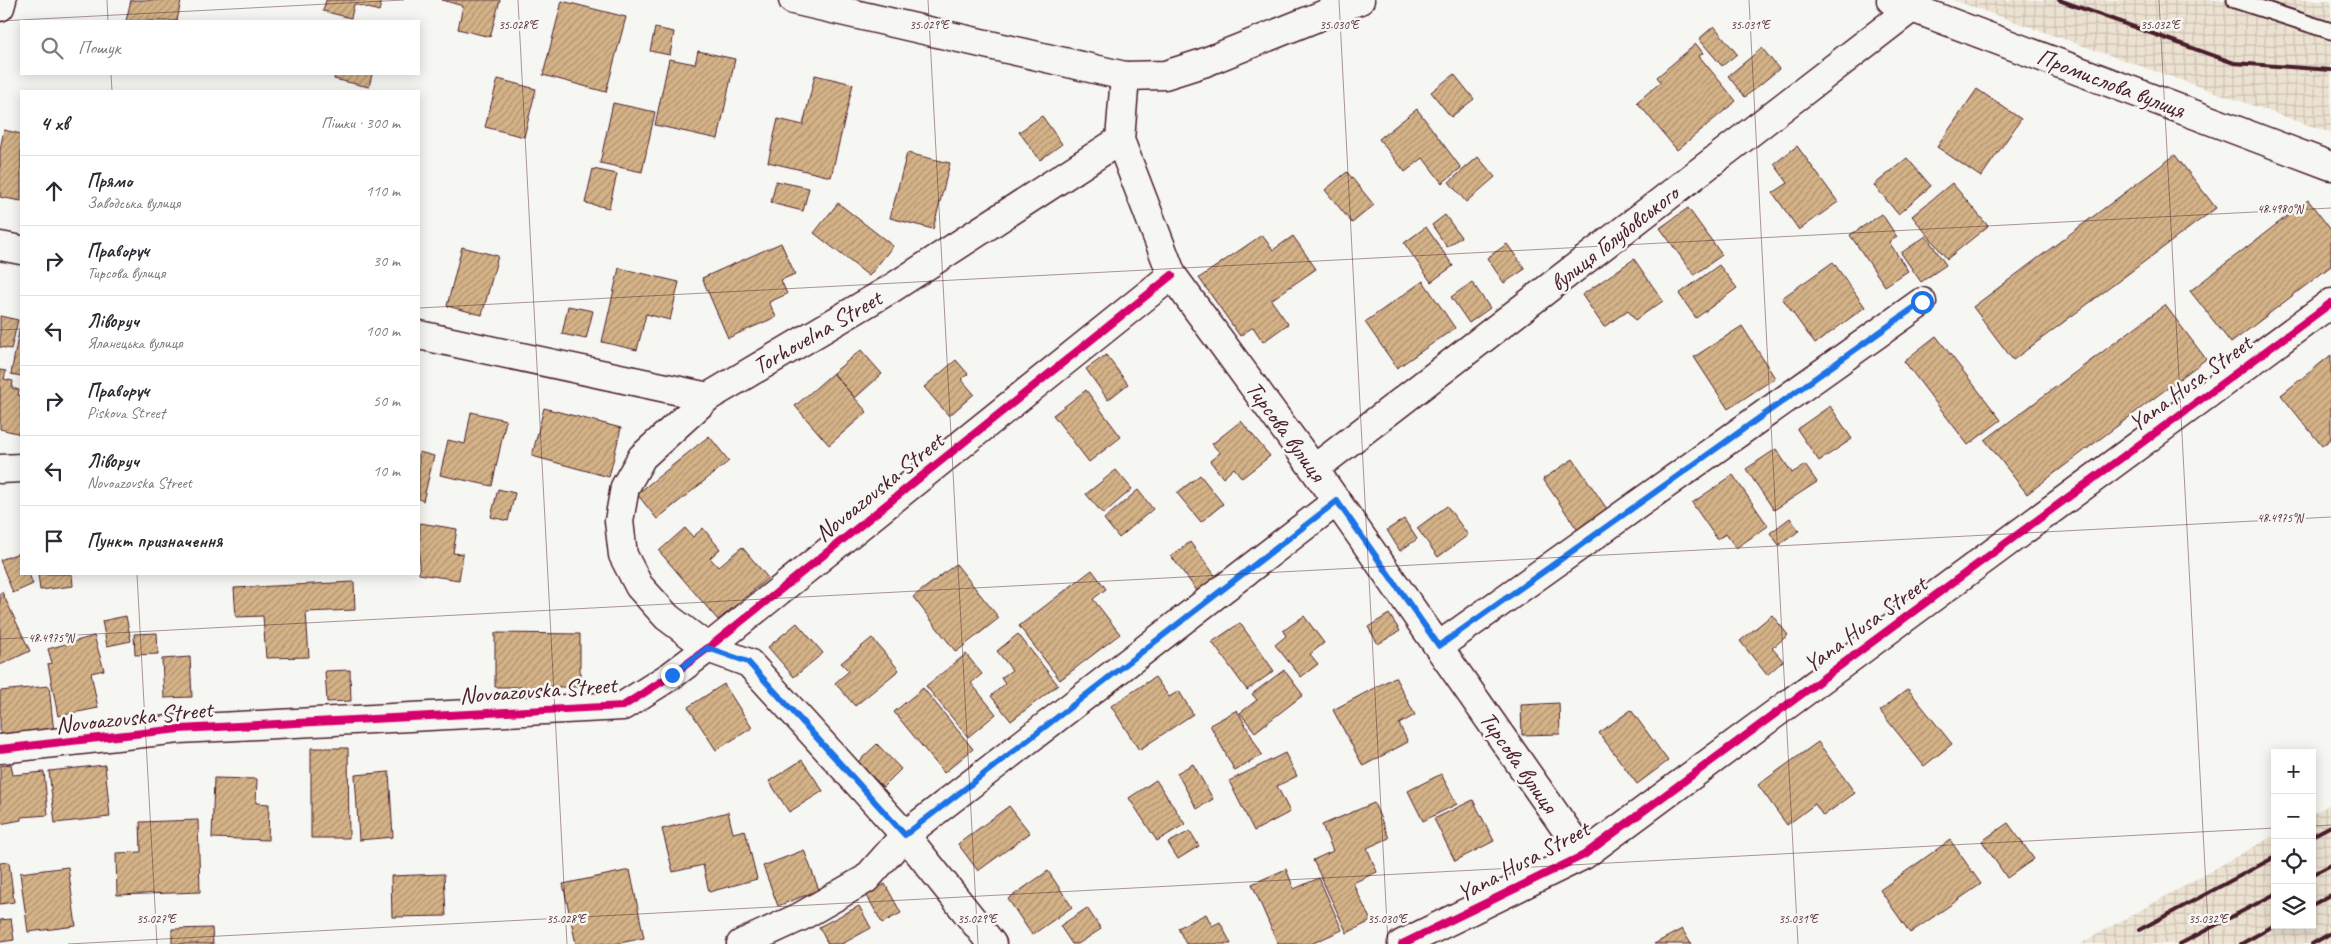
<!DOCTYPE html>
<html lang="uk">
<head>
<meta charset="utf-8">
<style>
	:root { --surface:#fff; --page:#f2f2f3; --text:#2b2b33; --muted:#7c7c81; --line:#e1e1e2 }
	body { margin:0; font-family:Caveat,sans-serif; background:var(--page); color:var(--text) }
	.controls { position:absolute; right:15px; bottom:15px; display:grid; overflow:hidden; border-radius:0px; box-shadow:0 2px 12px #0003 }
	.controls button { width:45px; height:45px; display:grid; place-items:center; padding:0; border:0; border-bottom:1px solid var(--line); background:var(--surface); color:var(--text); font:25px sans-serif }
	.stop { position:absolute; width:15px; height:15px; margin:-11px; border:4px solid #1a73e8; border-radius:50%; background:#fff }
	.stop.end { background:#1a73e8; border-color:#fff; box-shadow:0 1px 5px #0008 }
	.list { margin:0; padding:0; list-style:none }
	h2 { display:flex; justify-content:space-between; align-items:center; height:65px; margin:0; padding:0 20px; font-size:21px }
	h2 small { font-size:16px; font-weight:400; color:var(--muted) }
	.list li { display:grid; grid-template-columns:32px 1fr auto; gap:15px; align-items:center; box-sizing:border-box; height:70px; padding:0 20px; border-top:1px solid var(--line) }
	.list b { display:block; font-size:19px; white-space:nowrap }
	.list p { margin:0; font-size:16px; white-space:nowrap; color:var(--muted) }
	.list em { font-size:16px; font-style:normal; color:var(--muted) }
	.icon { flex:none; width:28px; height:28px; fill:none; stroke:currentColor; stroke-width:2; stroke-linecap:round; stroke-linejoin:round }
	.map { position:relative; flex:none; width:2331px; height:944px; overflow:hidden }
	.search { position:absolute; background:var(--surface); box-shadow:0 2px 12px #0003; left:20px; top:20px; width:400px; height:55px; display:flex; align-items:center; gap:12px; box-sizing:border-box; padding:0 18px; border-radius:0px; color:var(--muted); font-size:19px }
	.panel { position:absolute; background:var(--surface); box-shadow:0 2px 12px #0003; left:20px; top:90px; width:400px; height:485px; border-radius:0px }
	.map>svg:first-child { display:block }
</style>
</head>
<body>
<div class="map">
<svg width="2331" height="944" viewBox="0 0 2331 944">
	<defs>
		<pattern id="industrial-grid" width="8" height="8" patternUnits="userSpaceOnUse" patternTransform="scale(1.25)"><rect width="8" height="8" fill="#ece2d2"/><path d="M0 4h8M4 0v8" fill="none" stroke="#ccc1b4"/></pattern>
		<pattern id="building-hatch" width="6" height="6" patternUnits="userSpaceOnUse" patternTransform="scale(1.25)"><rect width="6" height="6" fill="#d5b388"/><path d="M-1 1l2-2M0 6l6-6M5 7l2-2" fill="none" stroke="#af916f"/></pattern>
	</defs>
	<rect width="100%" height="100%" fill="#f6f6f2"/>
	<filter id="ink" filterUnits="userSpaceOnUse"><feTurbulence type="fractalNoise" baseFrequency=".02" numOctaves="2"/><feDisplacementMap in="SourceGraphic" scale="10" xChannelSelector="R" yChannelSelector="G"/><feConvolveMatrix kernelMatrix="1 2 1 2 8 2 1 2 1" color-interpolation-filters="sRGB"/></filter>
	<g filter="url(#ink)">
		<path fill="url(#industrial-grid)" d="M1953,0H2331V133Z
			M2331,804V944H2080L2275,835V925H2312V814Z"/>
		<path fill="url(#building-hatch)" stroke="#4a1f2b" d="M131,0H181L177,21H126Z
			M326,0H382L379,11L354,4L351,18L323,11Z
			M442,0H500L490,37L458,29L463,6Z
			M562,1L626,17L606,92L543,75Z
			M1714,26L1737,54L1722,66L1699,39Z
			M655,28L674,32L670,55L650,51Z
			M1696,44L1703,53L1699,56L1736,101L1677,150L1637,102L1661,82L1657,77Z
			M1762,48L1779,69L1745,97L1728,76Z
			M698,51L735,59L718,139L655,125L669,59L695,64Z
			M335,74H372L369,87L334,79Z
			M1454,74L1474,99L1451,117L1431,92Z
			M815,75L853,84L831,177L768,162L778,119L803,125Z
			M498,79L536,89L524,137L485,127Z
			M1977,89L2021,119L1981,177L1937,147Z
			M613,103L655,112L642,172L600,163Z
			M1417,109L1461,168L1442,183L1423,158L1405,172L1379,139Z
			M1042,116L1062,144L1040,160L1019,132Z
			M4,130L21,134V201L0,197V149Z
			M1797,146L1838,202L1799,230L1773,193L1788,183L1774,164Z
			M907,153L950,163L933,229L890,218Z
			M2175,155L2216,208L2013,360L1973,307Z
			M1478,157L1495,177L1466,202L1449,182Z
			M1907,158L1931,186L1898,214L1874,185Z
			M593,169L617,174L609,208L585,203Z
			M1347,172L1374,205L1352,223L1325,190Z
			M776,181L809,188L803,211L771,203Z
			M1952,183L1988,226L1947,259L1912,216Z
			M2308,200L2331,230V266L2231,343L2190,291Z
			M838,203L893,246L869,276L814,233Z
			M1688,208L1722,255L1694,275L1660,228Z
			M1882,214L1897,237L1889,242L1908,271L1885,286L1850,235Z
			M1445,215L1461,237L1447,247L1432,225Z
			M1426,227L1453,266L1431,282L1404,243Z
			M1262,235L1273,250L1293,236L1316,269L1271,300L1288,324L1263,342L1253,327L1240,336L1199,278Z
			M1926,236L1946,265L1921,282L1901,253Z
			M781,243L795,274L781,280L787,294L769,302L776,317L728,338L702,278Z
			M1507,244L1525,269L1504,283L1487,258Z
			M462,247L498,256L482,315L447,306Z
			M1634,259L1663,301L1635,320L1628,310L1604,327L1582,295Z
			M1833,262L1865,307L1815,344L1782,298Z
			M1719,265L1737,288L1696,318L1679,294Z
			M619,268L679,282L670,320L646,314L637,350L602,342Z
			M1423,281L1455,328L1397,368L1365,322Z
			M1472,282L1490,308L1469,323L1451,297Z
			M2165,305L2206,359L2027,494L1985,440Z
			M568,306L593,311L586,339L562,334Z
			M0,316L18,320L11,349L0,347Z
			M21,321V376L11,374Z
			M1742,326L1775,378L1728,409L1694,357Z
			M1936,336L2001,420L1968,445L1904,361Z
			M861,350L882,374L855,398L833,373Z
			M1106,355L1128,384L1108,400L1086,369Z
			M2331,355V439L2322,446L2281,395Z
			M956,360L968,374L961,379L974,394L949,416L924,387Z
			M0,370L6,371L4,379L13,381L12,388L19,390L18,395L21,396V434L0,429Z
			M833,373L867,412L829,445L795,406Z
			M1086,390L1121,437L1089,462L1053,415Z
			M1830,406L1852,439L1819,461L1797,429Z
			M544,408L621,428L609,477L532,456Z
			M471,412L506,420L492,486L440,475L448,440L465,444Z
			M1241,421L1270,456L1242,478L1234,468L1223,478L1210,461L1220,453L1212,444Z
			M709,436L729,461L657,519L637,494Z
			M1776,449L1792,473L1805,465L1817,482L1774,510L1746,469Z
			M419,452L434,456L423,501L419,499Z
			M1573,459L1609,512L1579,532L1543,479Z
			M1116,470L1132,489L1103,514L1086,494Z
			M1200,475L1223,504L1201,522L1177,493Z
			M1733,475L1768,526L1736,548L1726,534L1717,539L1692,503Z
			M498,489L515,493L508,521L491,517Z
			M1138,490L1153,509L1119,538L1104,519Z
			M1447,506L1468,535L1438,557L1417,528Z
			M1790,518L1799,531L1779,545L1770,533Z
			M1404,519L1417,539L1400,551L1387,530Z
			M420,523L457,529L453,553L463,554L459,580L419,574Z
			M685,528L693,537L703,528L720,549L710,558L718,567L742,547L768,578L718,620L659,551Z
			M1190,542L1217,578L1198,592L1171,556Z
			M19,553L21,574H29L33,584L13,593L0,560Z
			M956,564L999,618L956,652L913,597Z
			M1092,570L1106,589L1093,599L1120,634L1060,680L1019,626Z
			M38,574H72L73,586L40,590Z
			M354,582L355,610L306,612L309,657L266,658L263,616L236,617L234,588Z
			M2,592L30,651L0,665V593Z
			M1389,614L1400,631L1378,644L1368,627Z
			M1772,615L1788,635L1772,648L1783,661L1767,675L1740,641Z
			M126,616L131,641L107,646L102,621Z
			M1304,616L1324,643L1310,654L1318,664L1301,677L1275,645L1286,636L1283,631Z
			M797,623L823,653L794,677L768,647Z
			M1240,623L1274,671L1247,690L1212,642Z
			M157,633L158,654L135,655L134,634Z
			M495,633L580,634V687H495Z
			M1018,634L1058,685L1011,721L991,696L1005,684L1001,678L1012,670L997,651Z
			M94,636L104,670L91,673L98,708L58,716L48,664L52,663L48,649Z
			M872,638L899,670L855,706L835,683L849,671L841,663Z
			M966,654L982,674L971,683L996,714L968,737L926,686Z
			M190,657L192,697L164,698L162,659Z
			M350,670L351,701L327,702L325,671Z
			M1284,670L1303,695L1255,732L1240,713L1257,700L1252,694Z
			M1155,677L1169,697L1179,691L1193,714L1139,750L1111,706Z
			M1395,677L1415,715L1399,724L1408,742L1363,766L1333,710Z
			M724,684L752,728L716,750L688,707Z
			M49,686L54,733L0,739V691Z
			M923,688L973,749L944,773L894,712Z
			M1908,689L1952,744L1924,766L1880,711Z
			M1559,703L1560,734L1522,735L1521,705Z
			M1237,710L1262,755L1235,771L1210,725Z
			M1631,710L1668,761L1637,784L1599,733Z
			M1818,742L1855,793L1823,816L1815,804L1787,825L1758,785Z
			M877,744L901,769L883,787L858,762Z
			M311,748H348L349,838H311Z
			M1285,753L1297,776L1277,786L1290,812L1254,831L1229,781Z
			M802,760L823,791L789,812L769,781Z
			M11,764L13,775L44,772L48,815L21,817V820L0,824V766Z
			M1193,764L1213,799L1197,809L1177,773Z
			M105,765L110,817L55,823L49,771Z
			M389,772L393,837L359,840L355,775Z
			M1441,774L1457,804L1423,821L1408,791Z
			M214,778L257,779L256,803L269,804L268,840L212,838Z
			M1156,780L1185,824L1157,841L1129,798Z
			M1473,800L1494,841L1455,861L1434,819Z
			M1374,803L1389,838L1367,848L1377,872L1353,883L1371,921L1347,933L1313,860L1333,851L1322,825Z
			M1009,806L1030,833L978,871L958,844Z
			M728,812L733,833L745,830L757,879L709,892L703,865L673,872L662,829Z
			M198,820L200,892L117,895L116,853L141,852L140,822Z
			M2008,823L2034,859L2007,878L1982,841Z
			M1190,831L1199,846L1178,859L1168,843Z
			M1950,840L1981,884L1910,933L1880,890Z
			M804,850L819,890L778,906L763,866Z
			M9,862L14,902L0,904V863Z
			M68,867L76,926L28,932L20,873Z
			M1286,869L1294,889L1319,878L1342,930L1311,944H1278L1252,884Z
			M630,870L644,938L615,944H576L563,884Z
			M1048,871L1072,907L1032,935L1008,899Z
			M444,874L446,916L392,917L391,876Z
			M885,884L901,913L882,923L866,894Z
			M859,906L871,928L842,944H828L819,927Z
			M1087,908L1101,929L1078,944H1072L1060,926Z
			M1206,914L1212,926L1220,922L1231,944H1186L1178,928Z
			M11,919L14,940L0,942V920Z
			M212,928L213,944H172V929Z
			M1682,929L1691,944H1654Z"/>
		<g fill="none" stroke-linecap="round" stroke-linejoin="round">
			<g stroke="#4a1f2b" stroke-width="19">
				<path id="lane" d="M2235,0L2331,31"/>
			</g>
			<g stroke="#4a1f2b" stroke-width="31">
				<path id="street" d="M0,7L2,0
					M1120,140L1172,275L1314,469L1584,855
					M0,246L21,250
					M419,335L708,397L889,290L1120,140L1125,76
					M708,397L642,457L625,487L619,521L623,555L639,586L667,617L708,648L749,663L905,835L992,944
					M0,469L21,468
					M1314,469L1913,7
					M1439,646L1922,302
					M0,749L179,729L623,706L672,675L708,648L1172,275
					M741,944L800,917L866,879L905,835L1337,501
					M1402,944L1584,855L2331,303"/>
			</g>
			<g stroke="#4a1f2b" stroke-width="31">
				<path id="secondary" d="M793,0L1125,76L1165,75L1203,63L1360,0
					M1891,0L2331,166"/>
			</g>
			<use href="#lane" stroke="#f6f6f2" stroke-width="15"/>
			<use href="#street" stroke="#f6f6f2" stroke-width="28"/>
			<use href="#secondary" stroke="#f6f6f2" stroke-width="28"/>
			<path stroke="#4a1f2b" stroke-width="4" d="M2059,0L2234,63L2331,70
				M2312,836L2331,826
				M2312,875L2331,865
				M2312,905L2331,895
				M2139,930L2275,857
				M2180,944L2275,894
				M2241,944L2275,925
				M2312,944L2331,933"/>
			<g stroke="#f6f6f2" stroke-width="11">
				<path id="cycleway" d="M0,749L179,729L623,706L672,675L708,648L1172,275
					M1402,944L1584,855L2331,303"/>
			</g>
			<use href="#cycleway" stroke="#d6006c" stroke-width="8"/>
		</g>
	</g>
	<g fill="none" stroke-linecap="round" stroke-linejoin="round" filter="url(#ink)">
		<path stroke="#1a73e8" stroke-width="6" d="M672,675L708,648L748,662L905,835L1337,501L1439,646L1922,302"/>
	</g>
	<path fill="none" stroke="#4a1f2b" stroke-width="1" stroke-opacity="0.45" d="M107,0L108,21M518,0L567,944M928,0L978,944M1339,0L1388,944M1749,0L1798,944M2159,0L2209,944M0,21L404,0M111,74L112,91M419,308L2331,208M0,330L21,329M137,574L157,944M0,639L2331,517M2312,826L2331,825M68,944L2275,828"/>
	<g text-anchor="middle" stroke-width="5" stroke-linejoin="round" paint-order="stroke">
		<g font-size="24" fill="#4a1f2b" stroke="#f6f6f2">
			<text transform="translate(2111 83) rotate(21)" y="8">Промислова вулиця</text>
			<text transform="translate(1614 238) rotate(-38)" y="8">вулиця Голубовського</text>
			<text transform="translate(817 332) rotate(-30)" y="8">Torhovelna Street</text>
			<text transform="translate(2190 383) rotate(-36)" y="8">Yana Husa Street</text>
			<text transform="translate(1286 431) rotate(54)" y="8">Тирсова вулиця</text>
			<text transform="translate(879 487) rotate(-39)" y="8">Novoazovska Street</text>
			<text transform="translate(1865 624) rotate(-36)" y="8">Yana Husa Street</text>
			<text transform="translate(538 690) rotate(-4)" y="8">Novoazovska Street</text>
			<text transform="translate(134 717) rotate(-6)" y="8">Novoazovska Street</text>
			<text transform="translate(1519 762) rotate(55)" y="8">Тирсова вулиця</text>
			<text transform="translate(1523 861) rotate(-28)" y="8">Yana Husa Street</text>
		</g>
	</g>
	<g font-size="12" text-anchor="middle" fill="#4a1f2b" stroke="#f6f6f2" stroke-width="5" stroke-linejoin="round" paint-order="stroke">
		<text x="518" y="29">35.028°E</text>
		<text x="929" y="29">35.029°E</text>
		<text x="1339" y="29">35.030°E</text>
		<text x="1750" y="29">35.031°E</text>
		<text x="2160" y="29">35.032°E</text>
		<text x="2280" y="213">48.4980°N</text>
		<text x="2280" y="522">48.4975°N</text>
		<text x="51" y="642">48.4975°N</text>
		<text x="156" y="923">35.027°E</text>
		<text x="566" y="923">35.028°E</text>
		<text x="977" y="923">35.029°E</text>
		<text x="1387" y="923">35.030°E</text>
		<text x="1798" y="923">35.031°E</text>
		<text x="2208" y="923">35.032°E</text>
	</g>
</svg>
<div class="controls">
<button>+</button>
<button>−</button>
<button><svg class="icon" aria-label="locate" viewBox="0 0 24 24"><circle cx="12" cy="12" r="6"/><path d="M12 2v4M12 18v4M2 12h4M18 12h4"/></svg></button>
<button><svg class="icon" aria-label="layers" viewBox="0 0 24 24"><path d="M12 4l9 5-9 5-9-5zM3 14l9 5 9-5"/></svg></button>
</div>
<div class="stop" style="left:1922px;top:302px"></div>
<div class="stop end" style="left:672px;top:675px"></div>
<div class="search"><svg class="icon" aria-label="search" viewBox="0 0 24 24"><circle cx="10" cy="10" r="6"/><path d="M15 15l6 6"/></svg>Пошук</div>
<section class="panel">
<h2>4 хв<small>Пішки · 300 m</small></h2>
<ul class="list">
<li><svg class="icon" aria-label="ahead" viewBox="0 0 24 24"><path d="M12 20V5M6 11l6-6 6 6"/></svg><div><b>Прямо</b><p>Заводська вулиця</p></div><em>110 m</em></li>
<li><svg class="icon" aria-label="right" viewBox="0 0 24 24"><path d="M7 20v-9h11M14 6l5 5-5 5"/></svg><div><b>Праворуч</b><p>Тирсова вулиця</p></div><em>30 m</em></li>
<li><svg class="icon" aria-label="left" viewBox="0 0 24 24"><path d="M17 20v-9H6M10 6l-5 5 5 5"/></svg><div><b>Ліворуч</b><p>Яланецька вулиця</p></div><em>100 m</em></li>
<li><svg class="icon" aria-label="right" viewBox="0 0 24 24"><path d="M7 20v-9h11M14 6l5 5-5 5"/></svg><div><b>Праворуч</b><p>Piskova Street</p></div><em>50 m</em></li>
<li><svg class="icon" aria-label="left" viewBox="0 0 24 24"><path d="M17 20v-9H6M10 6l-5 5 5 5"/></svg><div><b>Ліворуч</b><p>Novoazovska Street</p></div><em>10 m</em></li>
<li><svg class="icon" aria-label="arrive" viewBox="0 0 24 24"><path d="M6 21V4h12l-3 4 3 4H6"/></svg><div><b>Пункт призначення</b></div></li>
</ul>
</section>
</div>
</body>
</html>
